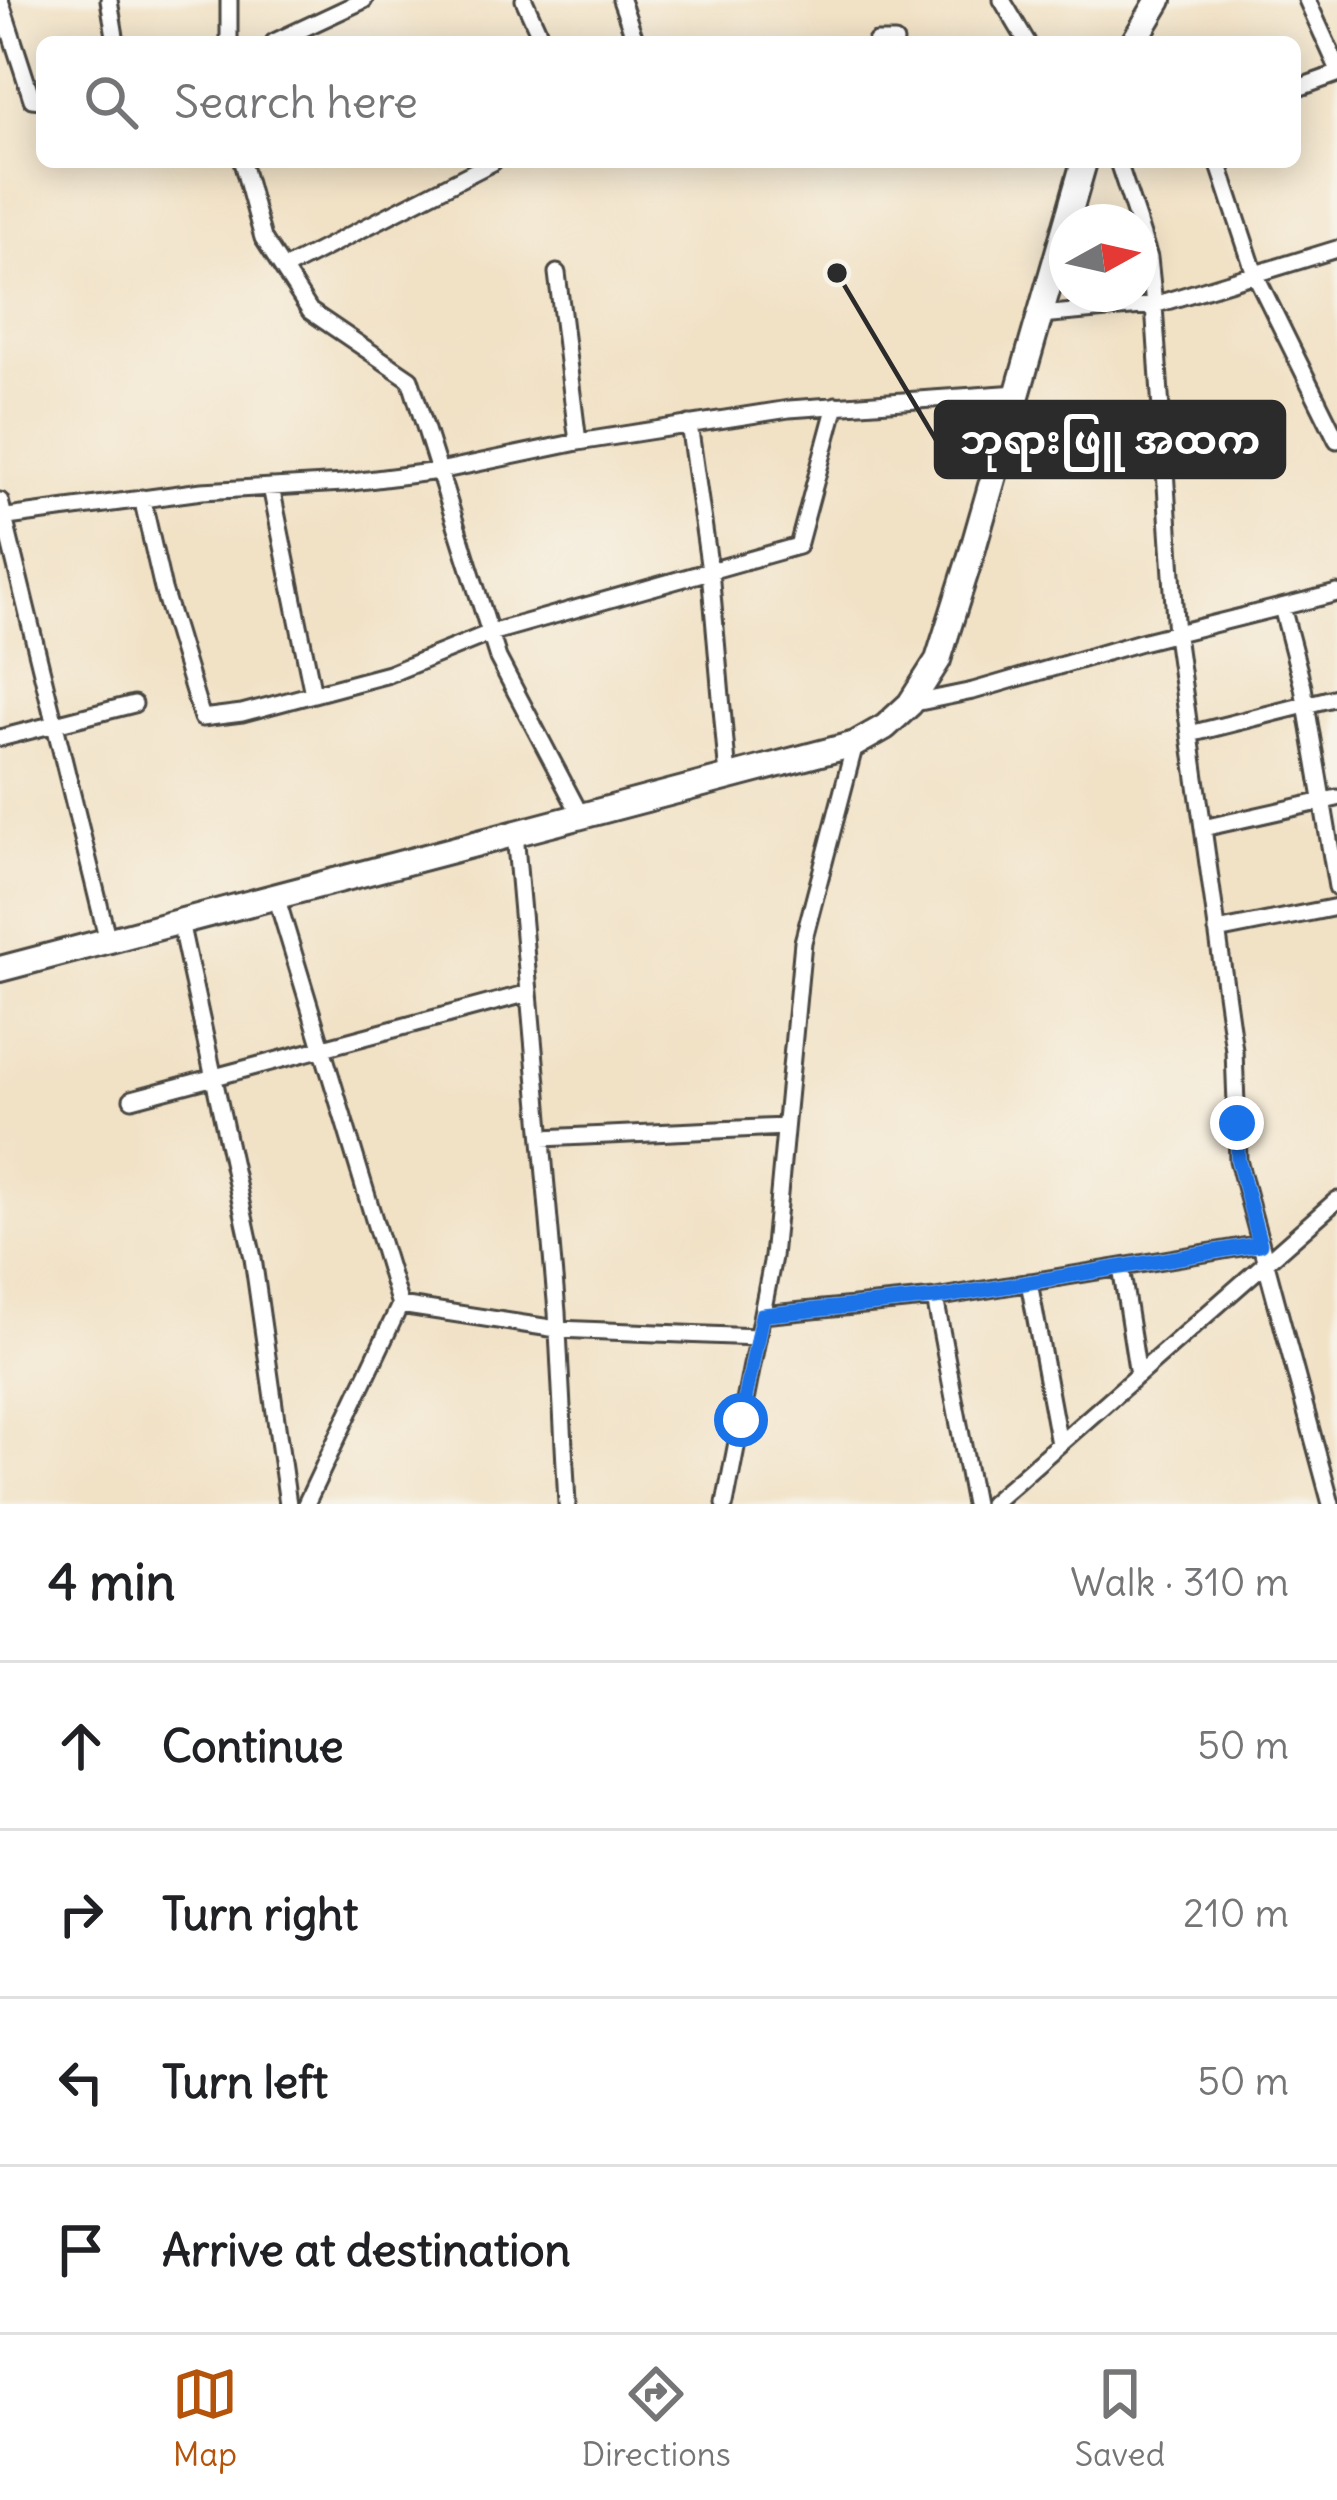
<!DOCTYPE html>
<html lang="en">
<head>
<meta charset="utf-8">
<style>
	:root { --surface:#fff; --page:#f2f2f2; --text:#202124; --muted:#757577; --line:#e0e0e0; --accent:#b45309 }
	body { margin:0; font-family:Delius,"Noto Sans Myanmar",sans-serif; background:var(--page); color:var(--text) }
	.compass { position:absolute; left:1049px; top:204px; width:108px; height:108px; border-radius:50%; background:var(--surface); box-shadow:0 6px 30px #0003; rotate:82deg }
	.stop { position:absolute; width:36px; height:36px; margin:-27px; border:9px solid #1a73e8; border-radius:50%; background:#fff }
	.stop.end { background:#1a73e8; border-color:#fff; box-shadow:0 3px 12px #0008 }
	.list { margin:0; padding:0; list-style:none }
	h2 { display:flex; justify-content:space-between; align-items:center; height:156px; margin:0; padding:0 48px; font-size:51px }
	h2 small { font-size:39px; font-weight:400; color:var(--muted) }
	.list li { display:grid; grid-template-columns:78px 1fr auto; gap:36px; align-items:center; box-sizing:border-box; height:168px; padding:0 48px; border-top:3px solid var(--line) }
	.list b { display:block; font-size:45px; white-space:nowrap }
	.list em { font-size:39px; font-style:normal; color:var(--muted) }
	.icon { flex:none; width:66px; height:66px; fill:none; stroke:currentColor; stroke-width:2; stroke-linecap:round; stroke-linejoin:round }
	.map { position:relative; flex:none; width:1337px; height:1504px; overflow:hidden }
	.search { position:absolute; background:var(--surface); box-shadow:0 6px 30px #0003; left:36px; right:36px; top:36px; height:132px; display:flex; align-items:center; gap:30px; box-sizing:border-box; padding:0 42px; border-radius:18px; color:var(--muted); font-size:45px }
	.sheet { height:828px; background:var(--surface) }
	nav { display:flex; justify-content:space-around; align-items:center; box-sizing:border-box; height:168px; border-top:3px solid var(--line); background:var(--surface); font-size:33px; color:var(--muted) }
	nav a { display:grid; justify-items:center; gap:6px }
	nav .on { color:var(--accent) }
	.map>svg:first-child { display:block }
</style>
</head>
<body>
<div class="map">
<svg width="1337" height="1504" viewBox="0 0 1337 1504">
	<rect width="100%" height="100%" fill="#f7f3e8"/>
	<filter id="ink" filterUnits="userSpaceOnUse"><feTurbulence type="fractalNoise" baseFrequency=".00833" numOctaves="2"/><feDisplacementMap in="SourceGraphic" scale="24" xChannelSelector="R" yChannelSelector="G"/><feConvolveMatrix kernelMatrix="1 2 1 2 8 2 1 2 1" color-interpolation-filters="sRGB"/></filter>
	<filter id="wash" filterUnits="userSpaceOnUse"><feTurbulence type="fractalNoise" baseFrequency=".004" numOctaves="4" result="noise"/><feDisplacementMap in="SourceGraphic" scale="48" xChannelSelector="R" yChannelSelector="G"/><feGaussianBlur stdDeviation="2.7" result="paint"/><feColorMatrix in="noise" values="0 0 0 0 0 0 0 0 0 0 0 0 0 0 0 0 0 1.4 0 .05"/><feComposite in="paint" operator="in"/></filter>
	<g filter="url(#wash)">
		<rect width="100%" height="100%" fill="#f1e1c5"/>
	</g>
	<g filter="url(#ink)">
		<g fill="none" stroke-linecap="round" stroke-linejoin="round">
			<g stroke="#494642" stroke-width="21">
				<path id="minor" d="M0,0L32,99L42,100
					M109,0L116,42
					M229,0V42
					M524,0L543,42
					M621,0L636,42
					M1002,0L1027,42
					M1307,0L1337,66
					M274,42L364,0
					M876,42H895
					M1295,89L1337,74
					M242,162L263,238L310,311L410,379L498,658L581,816
					M1118,162L1138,222
					M1218,162L1255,274L1337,440
					M1139,226L1149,258L1154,305L1176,635L1234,1050L1238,1160L1331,1504
					M284,269L493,162
					M557,273L578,442
					M1040,315L1154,305L1337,249
					M689,424L710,571L728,777
					M271,487L313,694
					M142,498L163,589L202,718L242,713L389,674L490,633L798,546L836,405
					M0,501L108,941
					M0,518L202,491L344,483L439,471L578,442L789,409L1018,393
					M1282,607L1303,687L1337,887
					M910,704L973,691L1141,642L1337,593
					M1190,734L1337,697
					M0,738L134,704
					M1203,828L1337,798
					M515,833L557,1312L567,1504
					M276,896L400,1305L306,1504
					M180,922L253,1258L288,1504
					M1217,931L1337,907
					M132,1099L529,993
					M542,1138L785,1127
					M1121,1267L1138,1375
					M1029,1282L1059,1444
					M935,1298L974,1504
					M400,1305L557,1329L757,1337
					M762,1315L935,1298L1260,1244
					M725,1504L773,1257L803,942L855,744
					M991,1504L1337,1200"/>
			</g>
			<g stroke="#494642" stroke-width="30">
				<path id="highway" d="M1134,42L1159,0
					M0,969L855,744L885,727L910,704L938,660L972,552L1084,162"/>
			</g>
			<use href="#minor" stroke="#fff" stroke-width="15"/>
			<use href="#highway" stroke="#fff" stroke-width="24"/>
		</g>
	</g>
	<g fill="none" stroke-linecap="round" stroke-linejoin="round" filter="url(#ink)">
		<path stroke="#1a73e8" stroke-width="15" d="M741,1420L762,1315L935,1298L1260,1244L1238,1160L1237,1123"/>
	</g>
	<path fill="none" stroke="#2b2b2b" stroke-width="4.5" d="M837 273L936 440"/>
	<circle fill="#2b2b2b" stroke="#f7f3e8" stroke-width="4.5" cx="837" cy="273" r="12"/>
	<rect fill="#2b2b2b" stroke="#2b2b2b" stroke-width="4.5" x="936" y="402" width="348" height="75" rx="12"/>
	<g font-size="39" text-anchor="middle" font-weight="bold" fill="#fff">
		<text x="1110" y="454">ဘုရားဖြူ အထက</text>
	</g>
</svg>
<svg class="compass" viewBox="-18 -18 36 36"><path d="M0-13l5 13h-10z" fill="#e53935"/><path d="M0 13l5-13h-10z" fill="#757577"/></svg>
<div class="stop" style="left:741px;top:1420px"></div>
<div class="stop end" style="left:1237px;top:1123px"></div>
<div class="search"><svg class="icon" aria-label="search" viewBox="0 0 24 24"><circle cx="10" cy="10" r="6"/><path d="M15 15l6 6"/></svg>Search here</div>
</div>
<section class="sheet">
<h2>4 min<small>Walk · 310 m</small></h2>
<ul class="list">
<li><svg class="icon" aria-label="ahead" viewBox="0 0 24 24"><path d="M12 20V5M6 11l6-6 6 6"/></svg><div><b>Continue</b></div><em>50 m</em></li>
<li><svg class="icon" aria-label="right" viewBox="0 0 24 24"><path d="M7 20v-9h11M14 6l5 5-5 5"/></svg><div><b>Turn right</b></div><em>210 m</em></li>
<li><svg class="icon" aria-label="left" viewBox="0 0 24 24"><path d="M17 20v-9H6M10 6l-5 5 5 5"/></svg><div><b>Turn left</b></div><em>50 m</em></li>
<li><svg class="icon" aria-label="arrive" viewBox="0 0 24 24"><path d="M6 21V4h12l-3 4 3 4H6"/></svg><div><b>Arrive at destination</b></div></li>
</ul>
</section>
<nav>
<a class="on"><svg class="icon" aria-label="map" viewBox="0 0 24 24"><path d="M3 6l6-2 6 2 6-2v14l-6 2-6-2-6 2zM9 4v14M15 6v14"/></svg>Map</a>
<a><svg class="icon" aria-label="directions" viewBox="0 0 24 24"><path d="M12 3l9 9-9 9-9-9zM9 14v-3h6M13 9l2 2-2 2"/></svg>Directions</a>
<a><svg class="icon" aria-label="saved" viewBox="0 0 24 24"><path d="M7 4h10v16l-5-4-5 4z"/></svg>Saved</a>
</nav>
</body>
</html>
